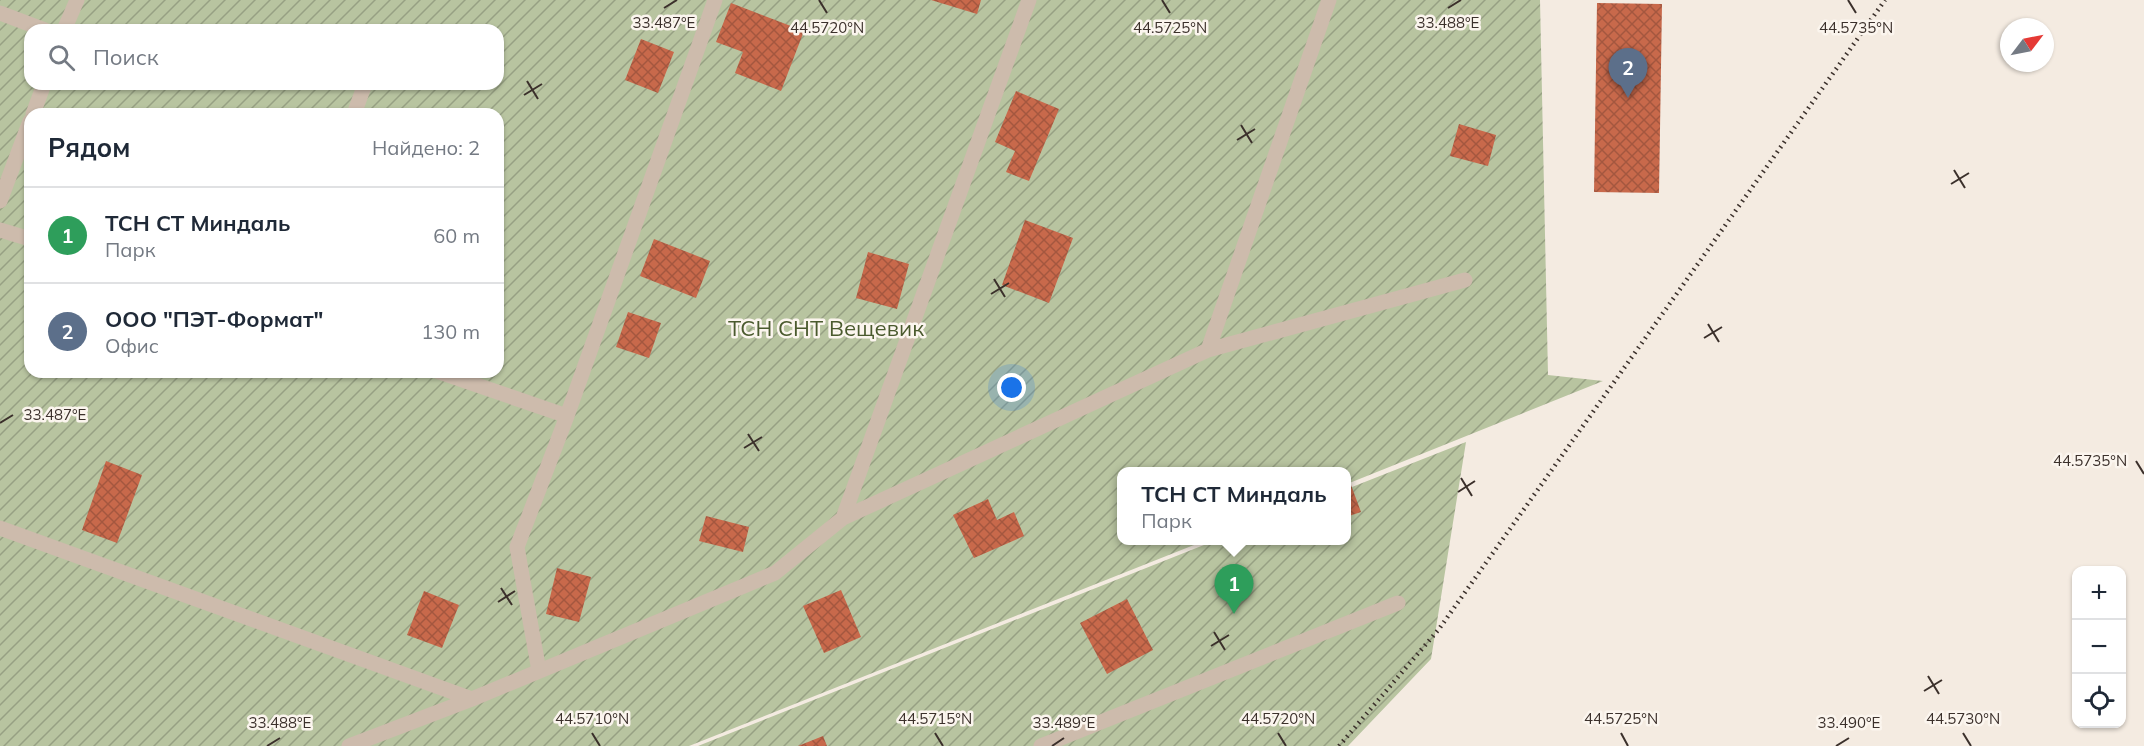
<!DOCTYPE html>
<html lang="ru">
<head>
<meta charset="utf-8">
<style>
	:root { --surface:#fff; --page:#f6f6f7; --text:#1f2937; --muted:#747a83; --line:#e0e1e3; --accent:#111827 }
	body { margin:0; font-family:Mulish,sans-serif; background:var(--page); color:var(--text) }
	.controls { position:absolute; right:18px; bottom:18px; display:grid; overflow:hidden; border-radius:12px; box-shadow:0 2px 4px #0004 }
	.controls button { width:54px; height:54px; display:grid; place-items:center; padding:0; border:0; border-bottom:2px solid var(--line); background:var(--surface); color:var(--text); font:30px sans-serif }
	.compass { position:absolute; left:2000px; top:18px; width:54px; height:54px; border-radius:50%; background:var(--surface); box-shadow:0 2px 4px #0004; rotate:58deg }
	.you { position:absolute; left:1012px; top:388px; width:21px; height:21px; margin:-15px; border:4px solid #fff; border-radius:50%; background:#1a73e8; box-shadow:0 0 0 9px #1a73e833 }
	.badge { display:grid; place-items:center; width:39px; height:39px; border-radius:50%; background:var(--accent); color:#fff; font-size:20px; font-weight:700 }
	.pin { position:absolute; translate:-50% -50px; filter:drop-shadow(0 2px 3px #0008) }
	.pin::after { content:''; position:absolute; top:32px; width:21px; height:18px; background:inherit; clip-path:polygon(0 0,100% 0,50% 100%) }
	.popup { position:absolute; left:1117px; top:467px; width:234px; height:78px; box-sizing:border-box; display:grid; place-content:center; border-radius:12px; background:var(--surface); filter:drop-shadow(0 2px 4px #0005); font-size:20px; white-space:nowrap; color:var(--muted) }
	.popup b { font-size:22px; color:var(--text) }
	.popup::after { content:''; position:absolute; left:50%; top:100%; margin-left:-12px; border:12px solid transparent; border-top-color:var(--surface) }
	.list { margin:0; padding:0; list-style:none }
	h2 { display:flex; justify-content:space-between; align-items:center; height:78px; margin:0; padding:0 24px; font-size:26px }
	h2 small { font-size:20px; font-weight:400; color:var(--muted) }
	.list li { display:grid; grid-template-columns:39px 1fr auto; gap:18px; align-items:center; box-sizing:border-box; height:96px; padding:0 24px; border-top:2px solid var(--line) }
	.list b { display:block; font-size:22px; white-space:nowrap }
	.list p { margin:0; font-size:20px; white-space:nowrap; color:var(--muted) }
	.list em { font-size:20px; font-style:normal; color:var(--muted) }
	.icon { flex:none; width:33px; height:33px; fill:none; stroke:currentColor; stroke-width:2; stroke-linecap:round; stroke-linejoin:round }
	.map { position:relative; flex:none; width:2144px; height:746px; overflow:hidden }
	.search { position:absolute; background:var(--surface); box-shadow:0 2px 4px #0004; left:24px; top:24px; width:480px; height:66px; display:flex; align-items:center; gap:15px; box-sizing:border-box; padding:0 21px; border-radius:18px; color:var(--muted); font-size:22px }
	.panel { position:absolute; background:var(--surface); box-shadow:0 2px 4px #0004; left:24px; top:108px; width:480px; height:270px; border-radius:18px }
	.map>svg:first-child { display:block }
</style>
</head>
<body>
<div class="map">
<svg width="2144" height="746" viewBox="0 0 2144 746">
	<defs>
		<pattern id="garden-furrows" width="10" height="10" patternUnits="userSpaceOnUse" patternTransform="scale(1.5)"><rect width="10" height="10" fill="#b8c4a0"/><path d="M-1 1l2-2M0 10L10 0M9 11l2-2" fill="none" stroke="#97a083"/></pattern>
		<pattern id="building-cross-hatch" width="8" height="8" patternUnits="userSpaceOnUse" patternTransform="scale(1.5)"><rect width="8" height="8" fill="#c8694b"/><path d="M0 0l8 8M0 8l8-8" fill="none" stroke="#a4573f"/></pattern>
	</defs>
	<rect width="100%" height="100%" fill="#f4ebe1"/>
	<path fill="url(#garden-furrows)" fill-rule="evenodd" d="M0,0H1540L1548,375L1603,381L1347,484L1346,472H1122V540L1204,541L689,746H0ZM30,30H498V84H30ZM30,114H498V372H30Z
		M1466,442L1431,659L1348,746H698L1214,541L1346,540L1347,489Z"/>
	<path fill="url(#building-cross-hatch)" d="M931,0H981L977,14Z
		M731,3L804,31L781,91L735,73L743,52L716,42Z
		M1597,3L1662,4L1659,193L1594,192Z
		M641,39L674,52L658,93L625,80Z
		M1016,91L1059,109L1029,181L1006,172L1015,151L995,142Z
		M1459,124L1496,135L1488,166L1450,156Z
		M1025,220L1073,238L1049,303L1002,285Z
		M654,239L710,261L696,298L640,276Z
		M868,252L909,264L897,309L856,298Z
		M628,312L661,323L649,358L616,347Z
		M106,461L142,475L117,543L82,530Z
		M1348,477L1361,512L1346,517V478Z
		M988,499L997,520L1014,512L1024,536L974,558L953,515Z
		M706,516L749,527L743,552L699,541Z
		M557,568L591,577L579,622L546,614Z
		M841,590L861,637L824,653L803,606Z
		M424,591L459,605L442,648L407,635Z
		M1127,599L1153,650L1107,674L1080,623Z
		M823,736L827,746H798Z"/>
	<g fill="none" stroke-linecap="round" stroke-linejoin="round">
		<path stroke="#cdbbac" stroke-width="15" d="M0,13L45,30
			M64,30L77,0
			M33,114L44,84
			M354,114L365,84
			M0,201L30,121
			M0,230L30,239
			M1208,350L1329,0
			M439,372L567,416
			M843,518L1029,0
			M0,528L472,699
			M539,671L517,547L567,416L715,0
			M349,746L472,699L775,573L843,518L1208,350L1465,280
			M1041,746L1398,603"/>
		<path stroke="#3b302b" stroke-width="4.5" stroke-dasharray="1.5 4.5" stroke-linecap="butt" d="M1339,746L1439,629L1885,0"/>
	</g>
	<path fill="none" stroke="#3b302b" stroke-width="2" d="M819,0L827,13M1162,0L1170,13M1848,0L1856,13M664,8L677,0M1448,8L1461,0M527,81L538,99M524,95L542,84M1241,125L1252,143M1237,140L1255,129M1954,170L1965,188M1951,184L1969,173M994,279L1005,297M991,294L1009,283M1708,324L1719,342M1704,338L1722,327M0,423L13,415M748,434L759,451M744,448L762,437M2136,461L2144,474M1461,478L1472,496M1458,492L1475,481M501,588L512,605M498,602L515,591M1214,632L1225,650M1211,646L1229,635M1928,676L1939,694M1924,691L1942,680M592,733L600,746M935,733L943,746M1278,733L1286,746M1621,733L1628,746M1963,733L1971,746M267,746L280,738M1052,746L1064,738M1836,746L1849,738"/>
	<g text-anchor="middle" stroke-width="5" stroke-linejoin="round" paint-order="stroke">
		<g font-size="22" fill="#4a5a2e" stroke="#fbf5ee">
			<text x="826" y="336">ТСН СНТ Вещевик</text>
		</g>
	</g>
	<g font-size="15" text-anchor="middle" fill="#3b302b" stroke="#fbf5ee" stroke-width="5" stroke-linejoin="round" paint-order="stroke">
		<text x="664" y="28">33.487°E</text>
		<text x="1448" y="28">33.488°E</text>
		<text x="827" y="33">44.5720°N</text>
		<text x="1170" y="33">44.5725°N</text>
		<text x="1856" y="33">44.5735°N</text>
		<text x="55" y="420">33.487°E</text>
		<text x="2090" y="466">44.5735°N</text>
		<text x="592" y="724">44.5710°N</text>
		<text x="935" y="724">44.5715°N</text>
		<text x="1278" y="724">44.5720°N</text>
		<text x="1621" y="724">44.5725°N</text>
		<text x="1963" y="724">44.5730°N</text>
		<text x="280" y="728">33.488°E</text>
		<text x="1064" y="728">33.489°E</text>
		<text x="1849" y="728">33.490°E</text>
	</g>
</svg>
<div class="controls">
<button>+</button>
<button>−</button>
<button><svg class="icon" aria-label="locate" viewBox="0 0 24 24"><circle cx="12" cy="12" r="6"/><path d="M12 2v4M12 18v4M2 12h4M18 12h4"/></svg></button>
</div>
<svg class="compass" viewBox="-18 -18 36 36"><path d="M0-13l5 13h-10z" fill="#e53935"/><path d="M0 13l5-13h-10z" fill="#747a83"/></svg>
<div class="you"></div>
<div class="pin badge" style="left:1234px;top:614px;background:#2e9e5b">1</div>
<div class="popup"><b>ТСН СТ Миндаль</b>Парк</div>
<div class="pin badge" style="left:1628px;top:98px;background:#5c6f8a">2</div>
<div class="search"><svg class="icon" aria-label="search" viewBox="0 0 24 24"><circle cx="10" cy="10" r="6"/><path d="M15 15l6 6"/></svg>Поиск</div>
<section class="panel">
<h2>Рядом<small>Найдено: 2</small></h2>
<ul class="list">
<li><span class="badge" style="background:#2e9e5b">1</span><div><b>ТСН СТ Миндаль</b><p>Парк</p></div><em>60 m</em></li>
<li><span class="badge" style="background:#5c6f8a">2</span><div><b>ООО &quot;ПЭТ-Формат&quot;</b><p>Офис</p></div><em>130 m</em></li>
</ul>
</section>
</div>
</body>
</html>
